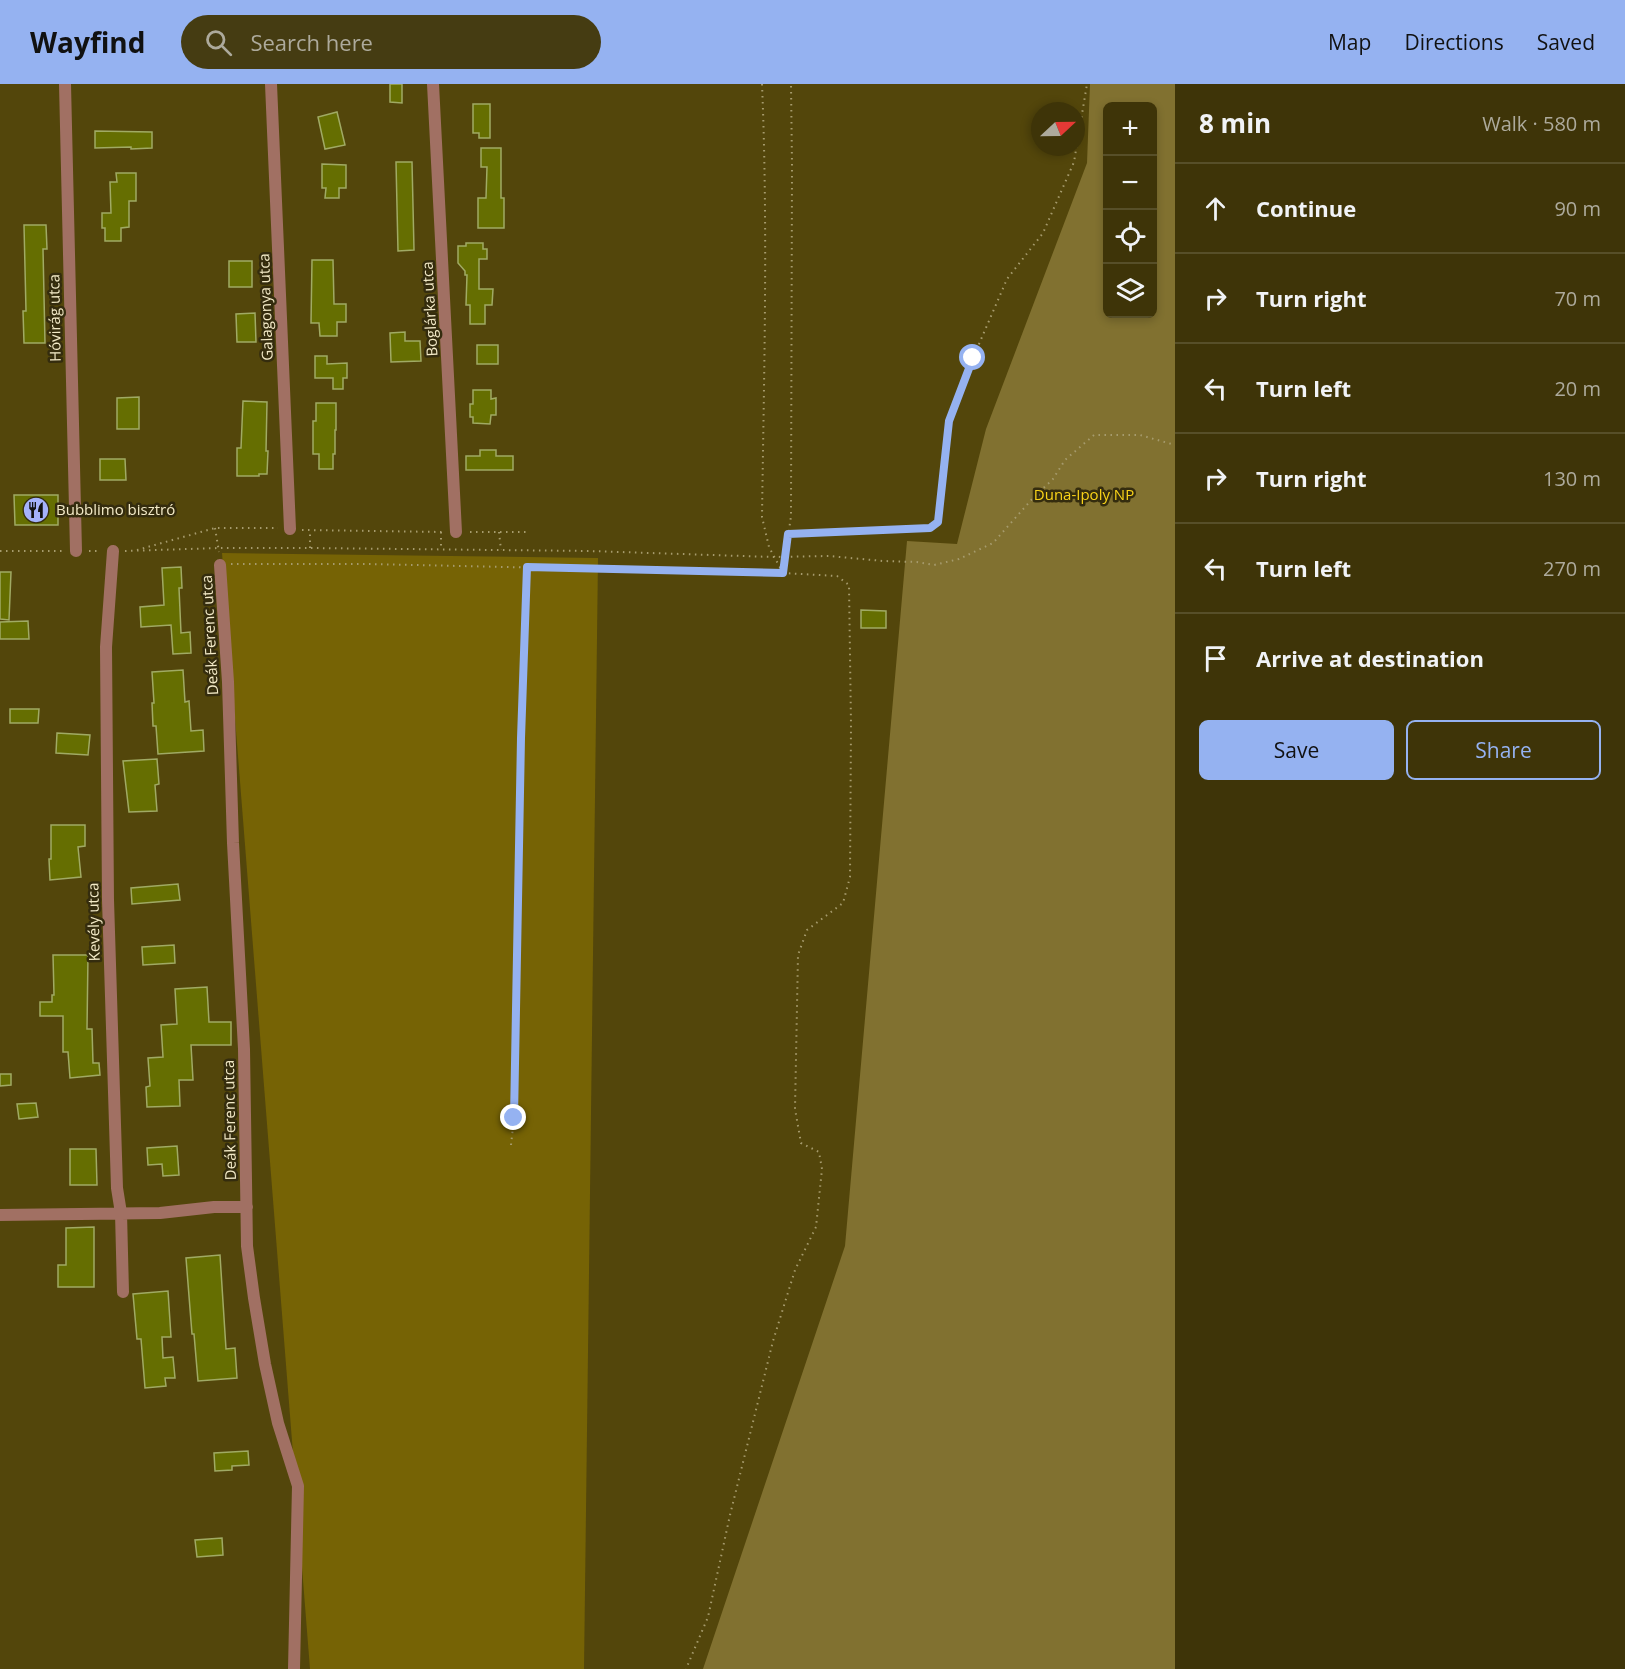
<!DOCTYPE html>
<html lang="en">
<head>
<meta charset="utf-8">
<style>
	:root { --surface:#3e3408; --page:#453c12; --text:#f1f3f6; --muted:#adaa9c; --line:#574f29; --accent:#95b2f1 }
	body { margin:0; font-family:"Open Sans",sans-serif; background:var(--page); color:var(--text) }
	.controls { position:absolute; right:18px; top:18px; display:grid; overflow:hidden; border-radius:9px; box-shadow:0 3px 9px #0003 }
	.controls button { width:54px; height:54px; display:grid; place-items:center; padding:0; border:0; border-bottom:2px solid var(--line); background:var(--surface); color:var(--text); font:30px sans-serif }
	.compass { position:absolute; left:1031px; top:18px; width:54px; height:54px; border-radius:50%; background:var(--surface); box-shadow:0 3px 9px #0003; rotate:68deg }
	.stop { position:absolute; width:18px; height:18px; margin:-14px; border:4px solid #95b2f1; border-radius:50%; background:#fff }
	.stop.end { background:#95b2f1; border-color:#fff; box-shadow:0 2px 6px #0008 }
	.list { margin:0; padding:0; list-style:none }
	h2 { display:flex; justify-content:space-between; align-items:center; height:78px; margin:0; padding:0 24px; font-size:26px }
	h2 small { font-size:20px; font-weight:400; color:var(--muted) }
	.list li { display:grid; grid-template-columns:39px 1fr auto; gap:18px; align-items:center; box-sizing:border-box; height:90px; padding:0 24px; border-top:2px solid var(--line) }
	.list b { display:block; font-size:22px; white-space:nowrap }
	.list em { font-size:20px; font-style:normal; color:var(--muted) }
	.actions { display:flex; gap:12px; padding:18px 24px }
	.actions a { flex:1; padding:14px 0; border:2px solid var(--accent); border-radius:9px; text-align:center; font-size:21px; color:var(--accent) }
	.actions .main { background:var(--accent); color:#111 }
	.icon { flex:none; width:33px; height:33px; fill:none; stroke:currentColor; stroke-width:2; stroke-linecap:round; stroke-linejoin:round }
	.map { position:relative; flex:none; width:1175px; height:1585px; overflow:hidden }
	header { display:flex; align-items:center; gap:36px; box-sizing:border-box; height:84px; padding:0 30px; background:var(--accent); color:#111 }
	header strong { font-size:28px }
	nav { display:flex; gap:33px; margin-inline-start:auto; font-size:21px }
	.search { width:420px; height:54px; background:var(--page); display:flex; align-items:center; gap:15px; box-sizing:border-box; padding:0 21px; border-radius:33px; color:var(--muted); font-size:22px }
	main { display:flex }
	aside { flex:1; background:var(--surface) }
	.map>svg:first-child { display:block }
</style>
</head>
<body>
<header>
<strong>Wayfind</strong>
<div class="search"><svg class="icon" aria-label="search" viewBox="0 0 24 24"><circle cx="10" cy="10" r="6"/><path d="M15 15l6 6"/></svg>Search here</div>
<nav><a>Map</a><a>Directions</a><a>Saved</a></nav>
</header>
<main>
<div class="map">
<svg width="1175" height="1585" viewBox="0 0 1175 1585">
	<rect width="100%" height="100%" fill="#53460b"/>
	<path fill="#766305" d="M222,469L598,474L584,1585H310Z"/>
	<path fill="#817130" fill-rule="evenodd" d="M1090,0H1175V1585H703L845,1162L907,457L957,460L986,345L1087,79ZM1108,22H1152V230H1108Z"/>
	<path fill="#656e01" stroke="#a0aa64" stroke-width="1.5" d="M390,0H402V19L390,18Z
		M473,20H490V54H479V49H473Z
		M337,28L345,61L325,65L318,33Z
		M95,47L152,48V64L131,65V63L95,64Z
		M481,64H501V114H504V144H478V114H486L487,83H481Z
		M396,78H412L414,166L398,167Z
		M322,80L346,81V104H339V114H325L326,104H322Z
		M116,89H136V117H129V143L121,144V157H105V144H102V129H111L110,98H117Z
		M24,141H46L47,165H43L45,259H24L23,227H26Z
		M466,159H483V165H487V175H479V205H493L492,221H485V240H470V221H466L467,191H465V187L458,179V162H466Z
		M312,176H333L334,220H346V238H337V252H320L319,239H311Z
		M229,177H252V203H229Z
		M255,229L256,258H237L236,230Z
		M405,248V257H420L421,277L391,278L390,249Z
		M477,261H498V280H477Z
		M315,272H327V280L347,279V294H343V305H333V294H315Z
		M473,306H491V315L496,314V331H491L490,340L473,339V333H470V320H473Z
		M139,313V345H117V314Z
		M243,317L267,318L266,367H268L267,390H259V392H237V364H241Z
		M316,319H336V346H335V370H333V385H319V370H313V337H316Z
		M480,366H496V372H513V386H466V372H480Z
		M100,375H125L126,396H100Z
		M14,411H58V441H15Z
		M181,483L182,504H179L181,549L190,548L191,569L173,570L171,541L141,543L140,523L164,521L162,484Z
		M0,488H11L9,536L0,535Z
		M861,526L886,527V544H861Z
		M28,537L29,555H0V538Z
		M183,586L185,618L189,617L191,647L203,646L204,667L158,670L156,642H153L152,619H154L152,588Z
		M10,625H39L38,639H10Z
		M57,649L90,651L88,671L56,669Z
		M157,675L159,700L155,701L157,727L129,728L123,677Z
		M51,741H85V762L78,763L81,793L50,796L49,775H51Z
		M178,800L180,816L132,820L131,804Z
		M174,861L175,879L143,881L142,863Z
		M53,871H88L87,945H92L93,979H99L100,991L70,994L68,968H63V932H40V918H52V911H54Z
		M207,903L209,938H231V961H191L193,996H179L180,1022L147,1023L146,1003L150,1002L148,974L163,973L161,941L177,940L175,905Z
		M0,990H11V1001L0,1002Z
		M36,1019L38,1033L19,1035L17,1020Z
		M177,1062L179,1091L163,1092L162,1080L148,1081L147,1064Z
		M70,1065H96L97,1101H70Z
		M94,1143V1203H58V1181H66V1144Z
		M220,1171L226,1265L235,1264L237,1294L198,1297L194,1250H192L186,1174Z
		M168,1207L171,1253H162L163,1274L173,1273L175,1294H165L166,1302L145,1304L141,1255H137L133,1210Z
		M248,1367L249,1381L232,1382V1386L215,1387L214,1369Z
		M222,1454L223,1471L197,1473L195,1456Z"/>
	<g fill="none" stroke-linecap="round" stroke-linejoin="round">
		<path stroke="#a69b6d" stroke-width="2" stroke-dasharray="1.5 4.5" stroke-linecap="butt" d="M762,0C768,144 764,289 762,433L769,463L783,489
			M215,444L219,468
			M302,446L443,448
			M441,448V466
			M470,448H530
			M499,448L501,466
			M788,450L930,444L938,438L949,337L973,274L1007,195L1043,149L1074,78L1087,0
			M310,464V447
			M137,466L215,444H278
			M0,467H62
			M89,467H101
			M125,467L219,464H310L589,467L773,473L829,472L883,477L917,478L934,481L959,475L993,459L1033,414L1053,395L1065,376L1094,351H1140L1175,361
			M231,480H368L783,489L837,492L849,501L851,641L850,793L843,819L807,846L798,871L795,1025L801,1059L819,1068L822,1085L816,1143L795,1186L773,1257L730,1431L708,1533L686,1585
			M783,489L791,432L792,82L791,0
			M511,1061L514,1034L521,654L527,483"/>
		<path stroke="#a17063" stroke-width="12" d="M65,0L76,467
			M271,0L290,445
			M433,0L456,448
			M113,467L106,563L108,816L117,1104L121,1129L123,1208
			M220,481L228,598L233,759L244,965L247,1162L254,1214L265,1280L278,1339L298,1402L294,1585
			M0,1131L160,1129L214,1123H247"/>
	</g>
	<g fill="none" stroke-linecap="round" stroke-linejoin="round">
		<path stroke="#95b2f1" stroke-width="8" d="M514,1034L521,654L527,483L783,489L788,450L930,444L938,438L949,337L973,274"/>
	</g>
	<defs>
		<g id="restaurant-disc" transform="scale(1.35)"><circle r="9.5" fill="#a4b2fc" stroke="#342c0e"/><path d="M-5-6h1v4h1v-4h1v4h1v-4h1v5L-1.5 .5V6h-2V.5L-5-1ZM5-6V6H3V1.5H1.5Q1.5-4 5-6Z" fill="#111"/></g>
	</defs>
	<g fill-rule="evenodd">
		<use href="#restaurant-disc" x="36" y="426"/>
	</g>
	<g text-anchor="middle" stroke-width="5" stroke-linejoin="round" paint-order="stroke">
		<g font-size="15" fill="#f3eac7" stroke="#342c0e">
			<text transform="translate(266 223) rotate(-92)" y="5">Galagonya utca</text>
			<text transform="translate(430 225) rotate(-93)" y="5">Boglárka utca</text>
			<text transform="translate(55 234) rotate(-91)" y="5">Hóvirág utca</text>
			<text transform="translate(210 551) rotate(-93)" y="5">Deák Ferenc utca</text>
			<text transform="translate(94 838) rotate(-91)" y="5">Kevély utca</text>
			<text transform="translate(230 1036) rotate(-91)" y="5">Deák Ferenc utca</text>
		</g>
		<g font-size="15" fill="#f9d319" stroke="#342c0e">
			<text x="1084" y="416">Duna-Ipoly NP</text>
		</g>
		<g font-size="15" fill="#f3eac7" stroke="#342c0e" text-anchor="start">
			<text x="56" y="431">Bubblimo bisztró</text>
		</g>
	</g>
</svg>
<div class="controls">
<button>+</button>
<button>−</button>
<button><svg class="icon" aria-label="locate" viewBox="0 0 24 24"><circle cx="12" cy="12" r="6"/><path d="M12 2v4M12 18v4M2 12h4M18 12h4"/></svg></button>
<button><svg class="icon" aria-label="layers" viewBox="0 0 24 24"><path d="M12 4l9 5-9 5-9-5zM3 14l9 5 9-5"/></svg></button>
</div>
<svg class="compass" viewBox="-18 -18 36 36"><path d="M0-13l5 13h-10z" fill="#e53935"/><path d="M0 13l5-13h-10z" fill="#adaa9c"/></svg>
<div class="stop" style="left:973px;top:274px"></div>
<div class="stop end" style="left:514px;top:1034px"></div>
</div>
<aside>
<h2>8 min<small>Walk · 580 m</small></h2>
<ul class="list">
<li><svg class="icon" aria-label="ahead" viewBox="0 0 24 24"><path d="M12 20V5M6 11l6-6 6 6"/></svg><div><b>Continue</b></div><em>90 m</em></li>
<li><svg class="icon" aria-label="right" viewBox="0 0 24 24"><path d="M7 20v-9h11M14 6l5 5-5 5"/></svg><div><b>Turn right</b></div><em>70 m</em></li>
<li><svg class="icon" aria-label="left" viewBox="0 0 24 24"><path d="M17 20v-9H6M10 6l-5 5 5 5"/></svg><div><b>Turn left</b></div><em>20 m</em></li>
<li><svg class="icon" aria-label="right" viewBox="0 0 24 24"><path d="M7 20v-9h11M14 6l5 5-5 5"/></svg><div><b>Turn right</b></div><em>130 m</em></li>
<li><svg class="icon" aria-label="left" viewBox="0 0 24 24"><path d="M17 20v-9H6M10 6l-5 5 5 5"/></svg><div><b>Turn left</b></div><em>270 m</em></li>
<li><svg class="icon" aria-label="arrive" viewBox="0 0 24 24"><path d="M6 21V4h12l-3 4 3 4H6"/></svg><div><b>Arrive at destination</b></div></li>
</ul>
<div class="actions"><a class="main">Save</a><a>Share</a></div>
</aside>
</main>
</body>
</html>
